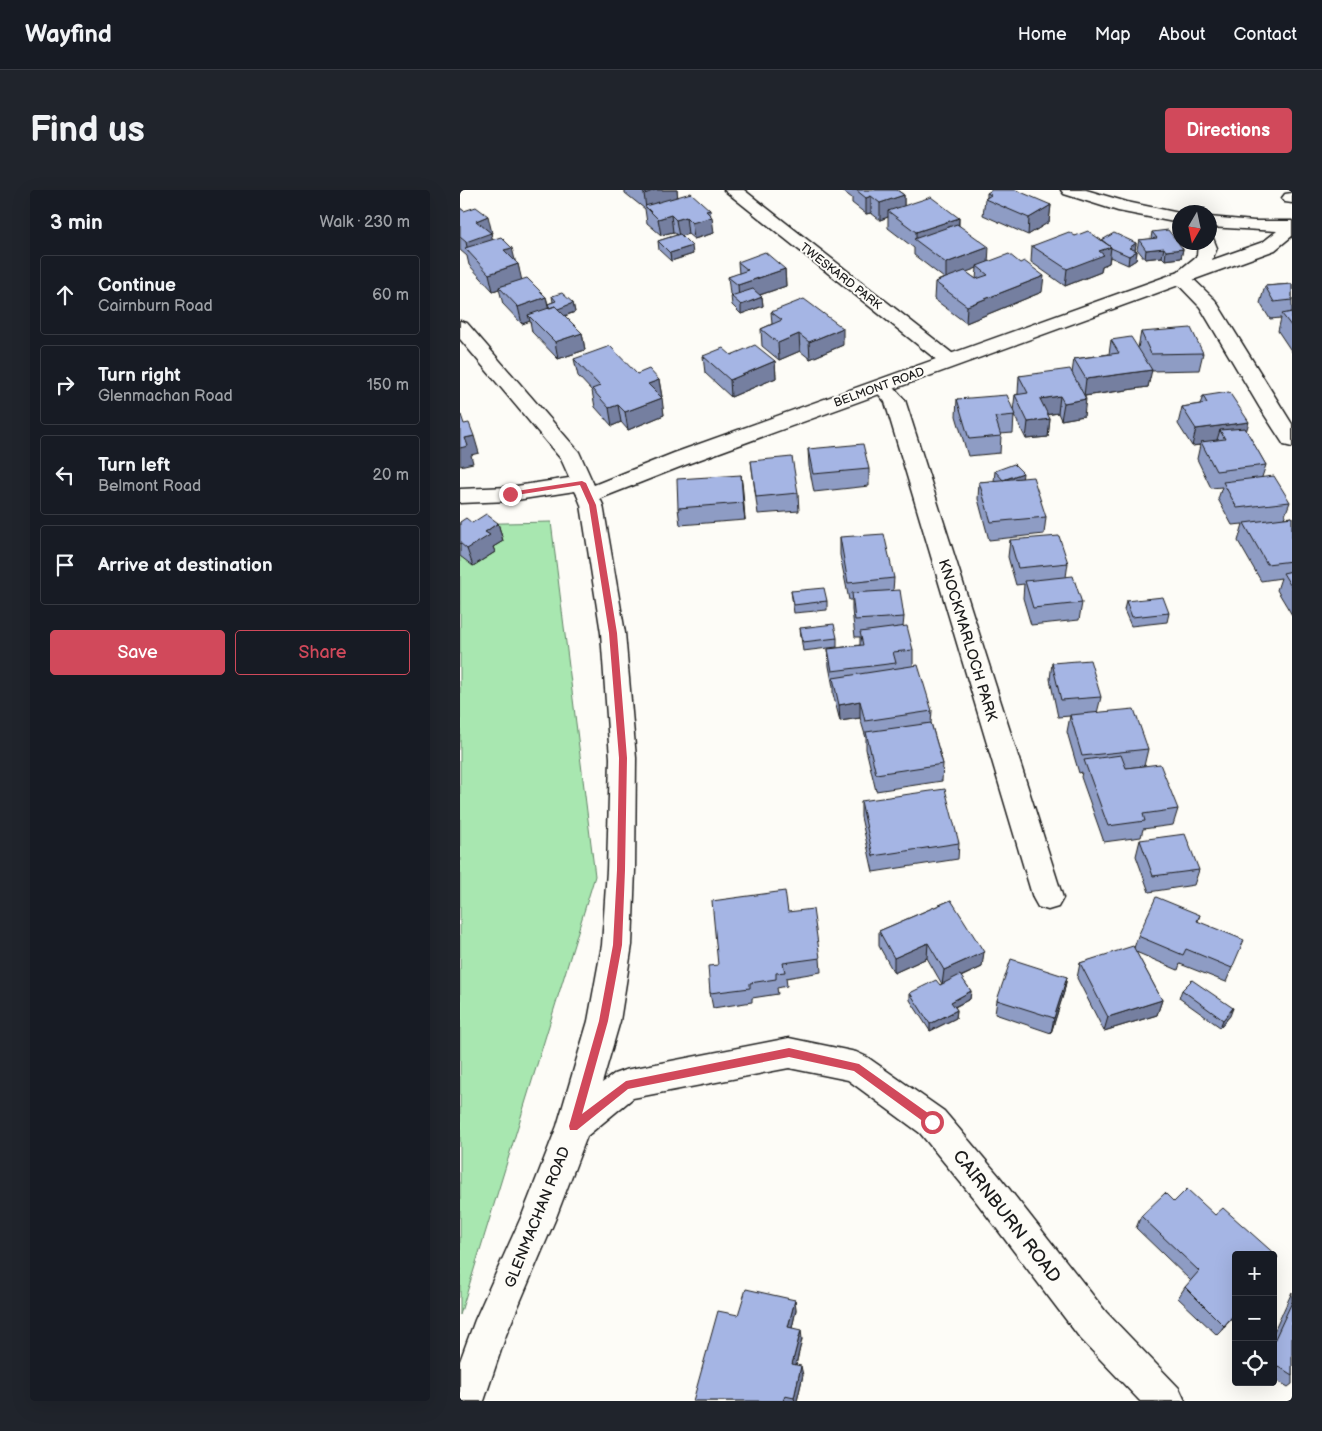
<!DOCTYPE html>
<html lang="en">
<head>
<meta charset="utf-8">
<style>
	:root { --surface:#171b24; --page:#20242c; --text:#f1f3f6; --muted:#9ea1a6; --line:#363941; --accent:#d1495b }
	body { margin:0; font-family:"Balsamiq Sans",sans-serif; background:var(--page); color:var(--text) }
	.controls { position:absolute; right:15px; bottom:15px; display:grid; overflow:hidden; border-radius:5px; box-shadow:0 5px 20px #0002 }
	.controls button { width:45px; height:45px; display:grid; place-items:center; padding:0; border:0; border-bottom:1px solid var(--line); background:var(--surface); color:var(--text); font:25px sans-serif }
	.compass { position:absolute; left:712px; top:15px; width:45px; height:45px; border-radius:50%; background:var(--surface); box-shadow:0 5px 20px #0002; rotate:189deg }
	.stop { position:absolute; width:15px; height:15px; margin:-11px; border:4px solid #d1495b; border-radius:50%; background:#fff }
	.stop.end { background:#d1495b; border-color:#fff; box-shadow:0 1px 5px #0008 }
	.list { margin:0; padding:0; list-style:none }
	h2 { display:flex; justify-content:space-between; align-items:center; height:65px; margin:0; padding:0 20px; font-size:21px }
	h2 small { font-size:16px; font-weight:400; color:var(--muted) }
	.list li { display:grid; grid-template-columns:32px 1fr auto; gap:15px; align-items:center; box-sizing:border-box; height:80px; margin:0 10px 10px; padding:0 10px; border:1px solid var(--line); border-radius:5px }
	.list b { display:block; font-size:19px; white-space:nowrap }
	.list p { margin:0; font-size:16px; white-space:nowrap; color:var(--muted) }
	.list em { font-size:16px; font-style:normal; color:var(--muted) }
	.actions { display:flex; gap:10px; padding:15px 20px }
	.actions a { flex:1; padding:11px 0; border:1px solid var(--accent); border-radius:5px; text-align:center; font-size:18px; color:var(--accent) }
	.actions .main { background:var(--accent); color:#fff }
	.icon { flex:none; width:28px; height:28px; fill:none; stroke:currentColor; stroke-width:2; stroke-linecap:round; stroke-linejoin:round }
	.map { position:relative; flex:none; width:832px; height:1211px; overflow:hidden; border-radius:5px }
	header { display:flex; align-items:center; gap:30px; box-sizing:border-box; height:70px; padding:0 25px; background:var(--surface); border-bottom:1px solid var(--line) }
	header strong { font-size:24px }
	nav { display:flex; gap:28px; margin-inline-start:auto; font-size:18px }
	.intro { display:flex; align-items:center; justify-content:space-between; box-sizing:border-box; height:120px; padding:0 30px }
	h1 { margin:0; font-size:35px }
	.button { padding:12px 22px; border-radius:5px; background:var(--accent); color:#fff; font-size:18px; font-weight:700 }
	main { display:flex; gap:30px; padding:0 30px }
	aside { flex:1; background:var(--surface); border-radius:5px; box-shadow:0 5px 20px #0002 }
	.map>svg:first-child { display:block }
</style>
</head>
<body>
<header>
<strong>Wayfind</strong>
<nav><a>Home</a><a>Map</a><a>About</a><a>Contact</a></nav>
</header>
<div class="intro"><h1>Find us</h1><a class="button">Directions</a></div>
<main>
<aside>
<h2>3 min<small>Walk · 230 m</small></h2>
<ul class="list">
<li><svg class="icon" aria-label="ahead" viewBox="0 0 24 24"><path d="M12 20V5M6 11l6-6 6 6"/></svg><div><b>Continue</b><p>Cairnburn Road</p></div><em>60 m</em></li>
<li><svg class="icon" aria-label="right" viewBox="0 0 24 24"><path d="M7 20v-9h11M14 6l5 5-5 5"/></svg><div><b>Turn right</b><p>Glenmachan Road</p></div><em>150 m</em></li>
<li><svg class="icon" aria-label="left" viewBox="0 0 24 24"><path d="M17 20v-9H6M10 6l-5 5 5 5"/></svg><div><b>Turn left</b><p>Belmont Road</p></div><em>20 m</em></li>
<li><svg class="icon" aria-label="arrive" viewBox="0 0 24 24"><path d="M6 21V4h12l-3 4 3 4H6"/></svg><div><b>Arrive at destination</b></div></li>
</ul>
<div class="actions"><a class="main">Save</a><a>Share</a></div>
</aside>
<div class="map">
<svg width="832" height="1211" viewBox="0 0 832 1211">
	<rect width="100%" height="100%" fill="#fdfcf7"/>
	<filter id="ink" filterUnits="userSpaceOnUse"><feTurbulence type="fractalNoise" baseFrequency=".02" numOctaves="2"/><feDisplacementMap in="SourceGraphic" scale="10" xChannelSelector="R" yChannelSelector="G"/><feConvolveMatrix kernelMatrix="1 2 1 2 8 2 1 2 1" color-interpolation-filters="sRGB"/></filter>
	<g filter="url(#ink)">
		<path fill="#a8e7b0" stroke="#628266" d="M91,332L135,686L0,1125V334Z"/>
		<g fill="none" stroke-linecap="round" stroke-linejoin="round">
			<g stroke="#1c1c1c" stroke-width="3">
				<path id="street" d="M264,0H284L497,167L500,171L497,175L490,177L483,175Z
					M832,3V13L825,12L822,8L825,4Z
					M720,81L727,83L755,110L832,234V257L824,255L800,218L740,117L711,87L713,83Z
					M0,131L7,133L119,262L133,293L129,298L136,300L143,315L165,443L176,568L175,680L172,755L160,831L142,893L154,884L165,880L329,848L396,862L407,867L484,921L539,986L646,1122L719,1198L725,1211H680L620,1148L515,1010L460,943L388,890L329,878L173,908L127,946L95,1030L46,1145L24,1211H0V1171L15,1130L63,1023L97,936L128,831L142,755L147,680L150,568L141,443L121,315L117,305L121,300L114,298L101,269L0,149Z
					M422,190L429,192L445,210L603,708L598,717L588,720L578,717L573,708L425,212L412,196L415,192Z"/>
			</g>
			<g stroke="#1c1c1c" stroke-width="3">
				<path id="secondary" d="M601,0H626L667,12L719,23V33L658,21L604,4Z
					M749,27L794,31H832V46L815,60L230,273L136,310L128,312L120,310L115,301L50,311L0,313V299L50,297L122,286L130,288L134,295L214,263L716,83L737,66L738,52H749V47L753,48L757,58L752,70L803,52L817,41L749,37Z"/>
			</g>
			<use href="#street" fill="#fdfcf7" fill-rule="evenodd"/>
			<use href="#secondary" fill="#fdfcf7" fill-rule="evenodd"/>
		</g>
		<path fill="#8e9cc4" stroke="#1c1c1c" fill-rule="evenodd" d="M165,0H217V7L250,25L254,43L234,49L228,44L221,46L233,64L211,71L199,60L198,51L217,45L213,42L201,45L187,33L185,19L165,3Z
			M384,0H437L444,5V16L499,28V35L528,72L582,102L506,133L474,109L475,92L484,88L454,65V58L428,38V27L420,30L411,23L406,24L392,13V8L384,2ZM517,78L516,89L506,82Z
			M527,3L591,15L589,32L568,45L523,25L525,9L527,7Z
			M0,18L32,43H31L32,49L58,74L61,90L86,107L88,114L93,112L92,106L113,113L115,122L105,126L122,143L125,160L98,169L72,142L70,131L62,134L43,114L39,99L33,101L9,75L7,66L0,60Z
			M692,42L723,59L721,68L705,70L702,67L685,69L677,59L679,50L691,49Z
			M615,46L642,50L676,53L675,60L677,61L676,70L668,75L650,67L649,73L642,76L641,82L605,96L571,72L572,56Z
			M278,72L325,79L326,96L300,105L302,107L303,116L281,124L272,115L271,106H272L270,104L268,87L279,84Z
			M832,94V162L818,141L821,128L810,129L800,113L805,96Z
			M311,122L383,155L350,169L340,161L319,170L302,156L301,139L312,134Z
			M681,142L743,163L739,180L691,181L688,197L625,206L624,226L601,230L598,223L587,225L590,229L588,247L566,249L554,225L553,243L540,244L541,246L540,263L508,266L496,226L497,209L553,221L555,205L558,204V203L559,186L612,183L614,169L649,164L651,150L678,158Z
			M271,165L315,171L316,188L271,207L245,183L243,166Z
			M114,169L177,184L199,190L202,207H201L204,225L168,240L161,232L152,236L135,217L132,201L118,186Z
			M743,206L786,241L806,275L802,287L830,312L824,328L832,327V425L817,400L821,388L801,391L778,351L783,334L772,335L758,309L762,297L751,298L737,269L740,255L732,256L718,234L722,217L740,214Z
			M348,259L409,279V296L354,302L349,276Z
			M291,271L338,303L339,321L298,324Z
			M535,281L562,288L586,327L584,344L529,350L518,309L519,292L534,291Z
			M281,285L285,330L220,335L218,318Z
			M0,332L38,333L43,351L33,357L35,362L13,376L0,366Z
			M380,347L434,388L433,401L444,427L443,437L453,460V476L472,521L471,533L483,574L482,591L416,601L406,559V548L400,528L380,531L373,504V497L369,476L368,459L400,455V447H395L392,420V410H389L380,365Z
			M550,350L608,373L606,387L622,413L619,430L571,435L563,408L564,394L556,395L548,367Z
			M331,401L367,411V420L334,423Z
			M666,411L709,423L707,432L671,436L664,420Z
			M340,438L377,448V457L343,461L341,447Z
			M592,473L641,507L637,523L688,559L684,576L666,578L718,619L713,635L683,639L681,647L644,652L621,587L622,582L619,583L607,542L610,526L598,527L590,489Z
			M401,611L499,653L498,669L413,682L401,627Z
			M680,650L739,680L734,695L689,702L676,666Z
			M491,710L522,777L501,787L511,801L510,809L495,817L497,820L496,828L470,841L450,810V803L482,794L467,768L434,783L419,756V741Z
			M328,722L360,768L361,782L326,788L327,796L317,798L318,804L292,808V812L253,818L250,803L258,775Z
			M740,725L738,731L772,778L766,792L720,774L718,780L676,762L702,810L697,825L644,841L617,788L620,773L674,758L678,746Z
			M607,787L604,802L591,843L535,824L537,810Z
			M722,800L770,826L760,837L719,808Z
			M714,1012L755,1025L818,1067L813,1073V1065H776V1124L757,1145L718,1108L725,1097L731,1091L676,1038L681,1026Z
			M832,1102V1194L828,1197L813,1188V1144Z
			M335,1110L336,1120L332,1138L342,1149L336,1175L343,1185L337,1211H233L278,1125Z"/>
		<path fill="#747fa0" stroke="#1c1c1c" d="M195,0H217L218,9L186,18L184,4Z
			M444,5V21H428V27L420,30V13Z
			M411,6V23L406,24V8Z
			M591,15L589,32L568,45L569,28Z
			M250,20L251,27H252L254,43L234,49L232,33L246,21Z
			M211,25L213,42L201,45L198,29Z
			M28,26L32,43H31L35,60L8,62L6,52L16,31Z
			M226,27L228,44L219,47L216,30Z
			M499,28L498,44L456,50V42Z
			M676,53L675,62L668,66L669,58Z
			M232,56L233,64L211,71L210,63Z
			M529,57L528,74L517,76V78L486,90V73Z
			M651,57L649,73L642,76L641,82L605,96L607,79L639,61Z
			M52,58L56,74L44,60Z
			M704,58L702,67L685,69L686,60Z
			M723,59L721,68L705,70L706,61Z
			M677,61L676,70L668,75L669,66Z
			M58,74L62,91L39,97V99L33,101L29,84Z
			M325,79L326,96L279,112L278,95Z
			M584,86L582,102L506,133L507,116Z
			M86,107L90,124L68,125L70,131L62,134L58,117Z
			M302,107L303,116L281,124V115Z
			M113,113L115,122L95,129L93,120Z
			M383,138V155L350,169L349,152Z
			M122,143L125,160L98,169L95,152Z
			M339,144L340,161L319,170L318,153Z
			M315,171L316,188L271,207L270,190Z
			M692,180L688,197L624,206L626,189Z
			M199,190L202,207L191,211L188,194Z
			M600,206L598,223L578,226L580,209Z
			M202,208L204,225L168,240L165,222Z
			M626,209L624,226L601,230L604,213Z
			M158,215L161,232L152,236L149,218Z
			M590,229L588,247L566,249L568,232Z
			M789,232L784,249H765L760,240L756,253L741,252L740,255L732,256L736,239Z
			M14,246L19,263L11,265L13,273L0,276V258L5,248Z
			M563,283L562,292L543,290Z
			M281,285L283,302L285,330L283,313Z
			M38,333L43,351L33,357L35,362L13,376L7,359L25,342Z
			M400,511V528L380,531L379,515Z
			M468,753L467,768L434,783V768Z
			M524,762L522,777L482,795L484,780Z
			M607,787L604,802L591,843L594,828Z
			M511,801L510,809L490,819L491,812Z
			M702,810L697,825L644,841L648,827Z
			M773,818L770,826L760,837L763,830Z
			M497,820L496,828L470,841V834Z
			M335,1110L336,1120L330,1147L328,1137Z
			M776,1122V1124L757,1145L764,1136Z
			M341,1140L342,1149L334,1183L332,1174Z
			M341,1176L343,1185L337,1211H335L334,1208Z"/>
		<path fill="#a5b5e4" stroke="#1c1c1c" d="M180,0H195L184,4Z
			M396,0H437L444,5L420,13L411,6L406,8Z
			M532,0H556L591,15L569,28L525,9L531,5L527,3Z
			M231,3L250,20L246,21L252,27L232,33L226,27L216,30L211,25L198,29L185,16Z
			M471,7L499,28L456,42L428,21Z
			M16,17L28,26L16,31L31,43L6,52L0,47V18L4,21Z
			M497,34L529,57L486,73L454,49Z
			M708,40L723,59L706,61L704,58L686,60L679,50L697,48L692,42Z
			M628,41L651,57L639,61L644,65L607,79L572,56L609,42L615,46Z
			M654,43L676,53L669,58L677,61L669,66L651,58V57L642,50Z
			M220,44L232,56L210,63L198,51Z
			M41,47L52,58L44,60L58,74L29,84L5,58Z
			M305,62L325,79L278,95L268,87L288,80L278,72Z
			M549,64L560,73L564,71L584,86L507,116L475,92L505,81L516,89L528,85L517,76Z
			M67,88L86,107L58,117L39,97Z
			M832,94V110L814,112L805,96Z
			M293,99L302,107L281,115L271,106Z
			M102,103L113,113L98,119L95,116L90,118L88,114L96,111L92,106Z
			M344,109L383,138L349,152L339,144L318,153L301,139L322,130L311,122Z
			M95,116L122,143L95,152L68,125Z
			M832,122V137L822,124Z
			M731,138L743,163L691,164L681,142Z
			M671,147L692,180L626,189L614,169L659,163L651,150Z
			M295,155L315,171L270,190L243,166L263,158L271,165Z
			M150,156L177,184L189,179L199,190L188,194L202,208L165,222L158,215L149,218L132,199L140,196L114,169Z
			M610,179L626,209L604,213L600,206L580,209L590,229L568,232L555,205L568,203L559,186Z
			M769,202L789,232L736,239L722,217L747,213L743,206Z
			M547,205L555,225L535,227L541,246L509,249L497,209Z
			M0,225H1L4,234L9,233L14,246L5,248L8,256L0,258Z
			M785,238L806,275L756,281L741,252L765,249L760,240Z
			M403,254L409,279L353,284L348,259Z
			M332,267L338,303L296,307L291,271Z
			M554,274L563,283L543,290L535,281Z
			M281,285L283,313L218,318L217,289Z
			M814,286L830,312L777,318L763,292Z
			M573,287L586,327L531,332L519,292Z
			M26,324L38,333L25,342L30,345L7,359L0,353V332L6,328L12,333Z
			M832,327V371L807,374L784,333Z
			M424,344L434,388L388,393L380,347Z
			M599,346L608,373L558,378L550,350Z
			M832,381V398L823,383Z
			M613,386L622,413L573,418L565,391Z
			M364,398L367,411L334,415L331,401Z
			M440,400L444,427L395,430L392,403Z
			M703,407L709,423L672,427L666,411Z
			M374,434L377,448L343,452L340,438Z
			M447,436L453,460L433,462L436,473L372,481L368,459L403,455L400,442Z
			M630,470L641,507L601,510L592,473Z
			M458,475L472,521L405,531L400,511L379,515L373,488Z
			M674,519L688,559L622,566L610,525Z
			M471,533L483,574L416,584L406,542Z
			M661,565L666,578L700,574L718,619L683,624L685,631L648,636L624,570Z
			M485,599L499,653L413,666L401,611Z
			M725,644L739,680L693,686L680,650Z
			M325,701L328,722L353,719L360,768L323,773L325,782L316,783V789L290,793V798L250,803L248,776L258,775L252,711Z
			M696,707L740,725L737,731L784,750L772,778L726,759L723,765L678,746Z
			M491,710L524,762L484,780L468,753L434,768L419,741Z
			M673,756L702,810L648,827L620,773Z
			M551,769L607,787L594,828L537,810Z
			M500,785L511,801L491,812L497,820L470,834L450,803L476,790L480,795Z
			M732,790L773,818L763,830L722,800Z
			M727,999L755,1025L763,1018L818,1067L813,1072V1065H776V1122L764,1136L725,1097L739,1081L681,1026L705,1003L714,1012Z
			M286,1099L335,1110L328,1137L341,1140L332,1174L341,1176L334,1208L325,1206L323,1211H233L258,1121L278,1125Z
			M832,1112V1185L813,1173V1153Z"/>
	</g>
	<path fill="#d1495b" d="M122,291L126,293L136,315L157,443L167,568L165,680L162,755L148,831L122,924L166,891L329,858L399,874L475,928V935H468L394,881L329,867L168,899L117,940H110L109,936L139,831L153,755L157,680L159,568L149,443L129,315L120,295L50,306L46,304L50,302Z"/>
	<g text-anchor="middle" stroke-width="4" stroke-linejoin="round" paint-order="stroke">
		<g font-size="12" fill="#1c1c1c" stroke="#fdfcf7">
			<text transform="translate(381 86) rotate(38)" y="4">TWESKARD PARK</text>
			<text transform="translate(419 197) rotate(-20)" y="4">BELMONT ROAD</text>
		</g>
		<g font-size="15" fill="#1c1c1c" stroke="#fdfcf7">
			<text transform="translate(508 450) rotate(73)" y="5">KNOCKMARLOCH PARK</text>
			<text transform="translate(77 1027) rotate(-68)" y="5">GLENMACHAN ROAD</text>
		</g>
		<g font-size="18" fill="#1c1c1c" stroke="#fdfcf7">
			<text transform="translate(547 1026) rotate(52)" y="6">CAIRNBURN ROAD</text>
		</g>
	</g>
</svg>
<div class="controls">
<button>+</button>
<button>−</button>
<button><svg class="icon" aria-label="locate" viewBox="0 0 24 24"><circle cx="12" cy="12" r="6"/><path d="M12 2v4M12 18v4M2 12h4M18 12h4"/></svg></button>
</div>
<svg class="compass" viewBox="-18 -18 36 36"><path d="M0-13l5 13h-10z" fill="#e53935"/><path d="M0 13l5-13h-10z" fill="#9ea1a6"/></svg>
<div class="stop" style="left:472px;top:932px"></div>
<div class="stop end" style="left:50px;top:304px"></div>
</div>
</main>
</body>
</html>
